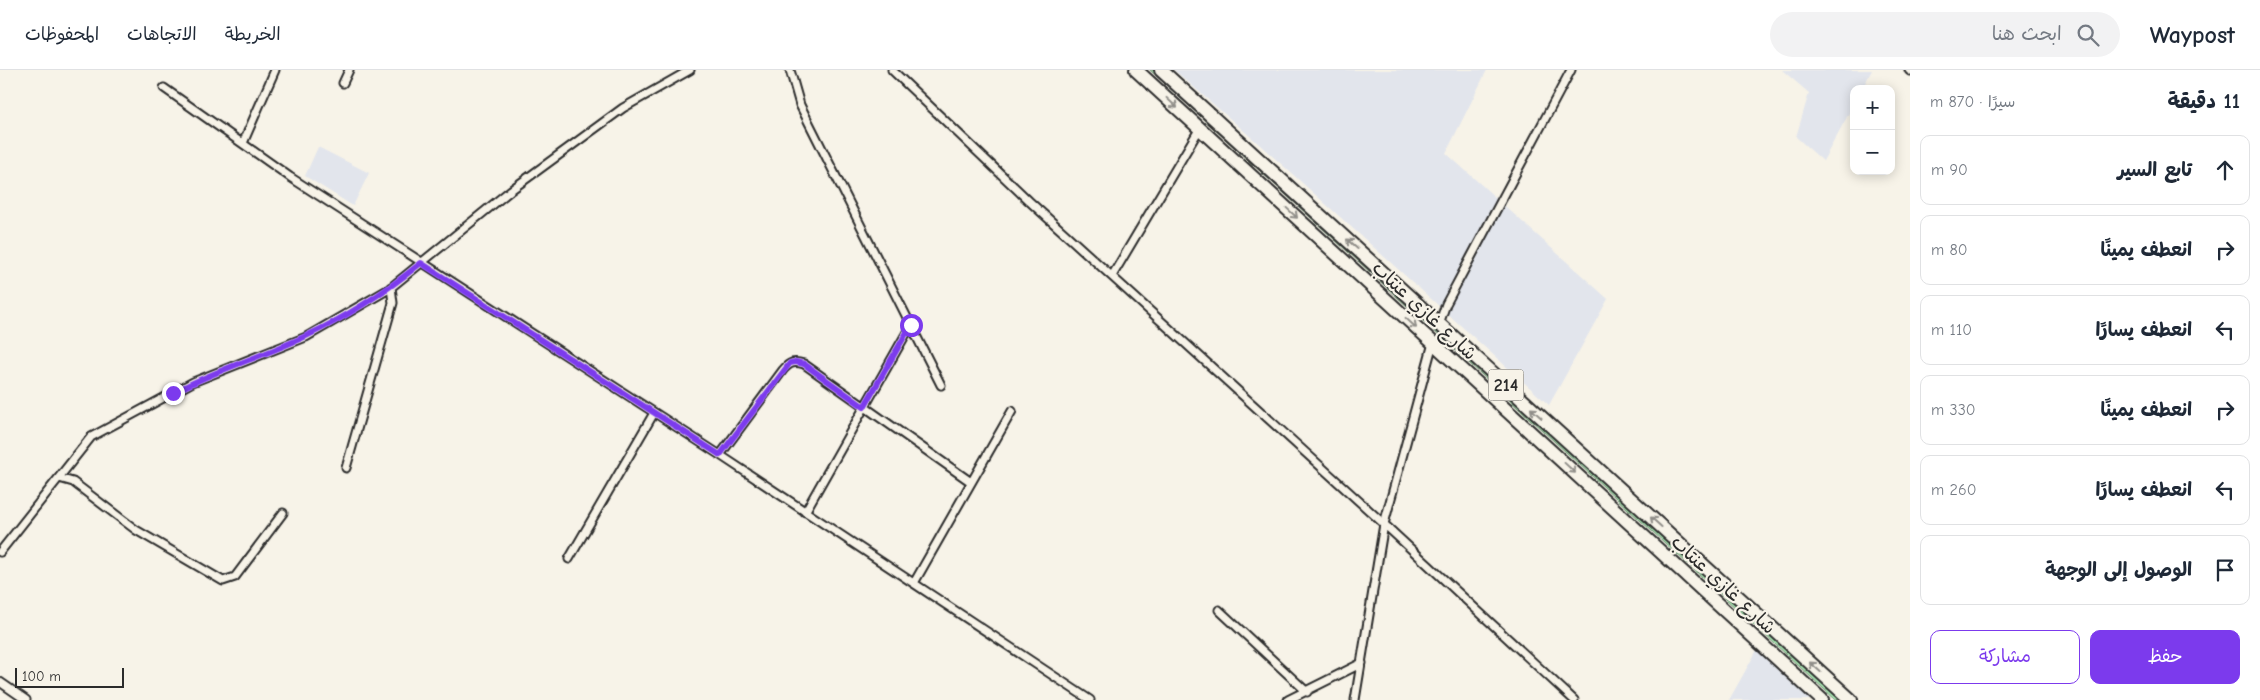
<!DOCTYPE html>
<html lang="ar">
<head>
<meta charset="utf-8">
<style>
	:root { --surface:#fff; --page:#f2f2f3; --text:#1f2937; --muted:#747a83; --line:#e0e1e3; --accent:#7c3aed }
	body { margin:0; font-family:"Comic Neue","Playpen Sans Arabic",sans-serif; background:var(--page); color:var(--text); direction:rtl }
	.controls { position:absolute; right:15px; top:15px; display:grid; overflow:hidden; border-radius:10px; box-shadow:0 2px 12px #0003 }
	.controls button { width:45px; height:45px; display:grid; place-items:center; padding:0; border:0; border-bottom:1px solid var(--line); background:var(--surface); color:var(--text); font:25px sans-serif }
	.scale { position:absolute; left:15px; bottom:12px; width:109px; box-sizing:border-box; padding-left:5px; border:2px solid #2b2b2b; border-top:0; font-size:14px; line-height:18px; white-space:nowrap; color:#2b2b2b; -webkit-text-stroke:4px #f7f3e8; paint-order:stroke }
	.stop { position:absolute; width:15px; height:15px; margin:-11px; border:4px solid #7c3aed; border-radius:50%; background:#fff }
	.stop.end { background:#7c3aed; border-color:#fff; box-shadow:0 1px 5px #0008 }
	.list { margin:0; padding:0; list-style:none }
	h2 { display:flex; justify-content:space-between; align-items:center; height:65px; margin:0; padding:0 20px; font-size:21px }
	h2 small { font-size:16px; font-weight:400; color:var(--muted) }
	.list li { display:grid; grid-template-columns:32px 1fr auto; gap:15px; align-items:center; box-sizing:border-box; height:70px; margin:0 10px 10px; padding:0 10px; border:1px solid var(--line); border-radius:10px }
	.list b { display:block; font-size:19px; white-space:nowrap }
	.list em { font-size:16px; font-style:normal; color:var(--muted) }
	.actions { display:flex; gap:10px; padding:15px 20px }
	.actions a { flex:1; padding:11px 0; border:1px solid var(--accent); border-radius:10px; text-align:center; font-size:18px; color:var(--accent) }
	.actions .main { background:var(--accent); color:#fff }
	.icon { flex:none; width:28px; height:28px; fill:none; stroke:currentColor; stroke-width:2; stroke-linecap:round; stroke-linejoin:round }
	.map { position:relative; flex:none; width:1910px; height:630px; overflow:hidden; direction:ltr }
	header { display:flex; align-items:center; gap:30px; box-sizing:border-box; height:70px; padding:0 25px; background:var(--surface); border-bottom:1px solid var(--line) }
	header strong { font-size:24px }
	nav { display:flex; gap:28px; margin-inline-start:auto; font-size:18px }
	.search { width:350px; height:45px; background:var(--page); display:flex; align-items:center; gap:12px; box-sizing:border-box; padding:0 18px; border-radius:28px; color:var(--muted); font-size:19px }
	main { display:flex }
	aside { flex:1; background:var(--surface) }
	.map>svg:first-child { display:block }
</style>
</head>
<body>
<header>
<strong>Waypost</strong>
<div class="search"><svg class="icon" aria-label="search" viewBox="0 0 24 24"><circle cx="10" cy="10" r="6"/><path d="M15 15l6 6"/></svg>ابحث هنا</div>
<nav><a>الخريطة</a><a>الاتجاهات</a><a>المحفوظات</a></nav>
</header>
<main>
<aside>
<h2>11 دقيقة<small>سيرًا · 870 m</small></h2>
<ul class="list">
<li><svg class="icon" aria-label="ahead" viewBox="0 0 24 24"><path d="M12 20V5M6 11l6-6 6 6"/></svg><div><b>تابع السير</b></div><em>90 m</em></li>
<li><svg class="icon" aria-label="right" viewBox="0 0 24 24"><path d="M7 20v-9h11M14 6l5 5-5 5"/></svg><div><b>انعطف يمينًا</b></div><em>80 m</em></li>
<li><svg class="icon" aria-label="left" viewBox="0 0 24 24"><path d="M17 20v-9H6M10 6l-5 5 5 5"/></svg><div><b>انعطف يسارًا</b></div><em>110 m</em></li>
<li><svg class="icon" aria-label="right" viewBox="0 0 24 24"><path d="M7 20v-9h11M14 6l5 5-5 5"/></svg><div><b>انعطف يمينًا</b></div><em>330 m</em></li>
<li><svg class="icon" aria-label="left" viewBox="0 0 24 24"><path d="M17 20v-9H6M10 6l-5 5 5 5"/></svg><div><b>انعطف يسارًا</b></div><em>260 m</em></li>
<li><svg class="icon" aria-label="arrive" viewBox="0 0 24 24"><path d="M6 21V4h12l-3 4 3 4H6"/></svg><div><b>الوصول إلى الوجهة</b></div></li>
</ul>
<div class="actions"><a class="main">حفظ</a><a>مشاركة</a></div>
</aside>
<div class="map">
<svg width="1910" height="630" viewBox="0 0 1910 630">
	<rect width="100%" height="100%" fill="#f7f3e8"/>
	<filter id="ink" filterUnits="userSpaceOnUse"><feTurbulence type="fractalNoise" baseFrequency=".02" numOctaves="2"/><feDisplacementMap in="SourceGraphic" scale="10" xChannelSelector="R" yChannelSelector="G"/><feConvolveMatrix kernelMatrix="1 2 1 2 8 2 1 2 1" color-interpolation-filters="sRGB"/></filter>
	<g filter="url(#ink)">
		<path fill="#e2e5ec" d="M1174,0H1487L1446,83L1608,229L1549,335L1260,75Z
			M1782,0H1872L1862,19H1854V34L1823,91L1796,67L1809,23Z
			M318,77L369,103L353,136L305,106Z
			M1757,580L1816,630H1729Z"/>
		<path fill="#acedb6" stroke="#6c8c70" d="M1150,0H1156L1842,630H1836Z"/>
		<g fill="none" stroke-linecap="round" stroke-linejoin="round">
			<g stroke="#2b2b2b" stroke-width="11">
				<path id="street" d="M790,0L800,35L941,315
					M892,0L1029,131L1384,454L1574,630
					M1909,0L1910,1
					M343,13L349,0
					M164,18L290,107L720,385L1090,630
					M243,73L275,0
					M1112,206L1200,58
					M1439,254L1446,234L1571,0
					M720,385L783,300C790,292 794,291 804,294L971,412
					M346,398L393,233L391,217
					M59,408L73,412L136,460L223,511L235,507L283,443
					M805,442L911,255
					M0,482L91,367L193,312L306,267L389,219L511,120L623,38L690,0
					M569,489L654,343
					M914,513L1012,341
					M1219,540L1307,622
					M0,612L26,630
					M1288,630L1362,593
					M1355,630L1384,454L1433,273"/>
			</g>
			<g stroke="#2b2b2b" stroke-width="16">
				<path id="highway" d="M1136,0L1822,630
					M1161,0L1851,630"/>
			</g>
			<use href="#street" stroke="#f7f3e8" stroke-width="7"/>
			<use href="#highway" stroke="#f7f3e8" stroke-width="12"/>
		</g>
		<defs><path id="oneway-shaft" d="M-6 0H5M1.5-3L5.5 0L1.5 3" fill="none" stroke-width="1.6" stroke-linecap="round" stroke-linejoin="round" transform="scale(1.25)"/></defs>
		<g stroke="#918f8a">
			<use href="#oneway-shaft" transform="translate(1172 33) rotate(43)"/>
			<use href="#oneway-shaft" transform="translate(1292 143) rotate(43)"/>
			<use href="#oneway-shaft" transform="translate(1352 174) rotate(-138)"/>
			<use href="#oneway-shaft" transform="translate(1411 253) rotate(43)"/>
			<use href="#oneway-shaft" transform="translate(1536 343) rotate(-138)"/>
			<use href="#oneway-shaft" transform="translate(1570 398) rotate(43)"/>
			<use href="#oneway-shaft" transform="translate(1656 452) rotate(-138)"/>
			<use href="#oneway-shaft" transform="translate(1815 597) rotate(-138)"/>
		</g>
	</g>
	<g fill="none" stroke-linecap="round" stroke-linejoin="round" filter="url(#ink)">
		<path stroke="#7c3aed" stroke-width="6" d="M173,323C215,300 262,287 306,266C347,247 385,222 421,193L720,385L790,293L796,292L804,294L864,337L911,255"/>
	</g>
	<g text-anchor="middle" stroke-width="4.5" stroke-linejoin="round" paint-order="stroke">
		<rect fill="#f7f3e8" stroke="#686764" stroke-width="1" x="1488.5" y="299.5" width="35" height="31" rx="4"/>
		<g font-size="18" font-weight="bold" fill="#2b2b2b">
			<text x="1506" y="321">214</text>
		</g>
		<g font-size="19" fill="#2b2b2b" stroke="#f7f3e8">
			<text transform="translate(1425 240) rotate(43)" y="7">شارع غازي عنتاب</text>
			<text transform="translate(1724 514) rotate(43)" y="7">شارع غازي عنتاب</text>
		</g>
	</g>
</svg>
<div class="controls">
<button>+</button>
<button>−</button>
</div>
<div class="scale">100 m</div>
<div class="stop" style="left:911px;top:255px"></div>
<div class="stop end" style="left:173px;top:323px"></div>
</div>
</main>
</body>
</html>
